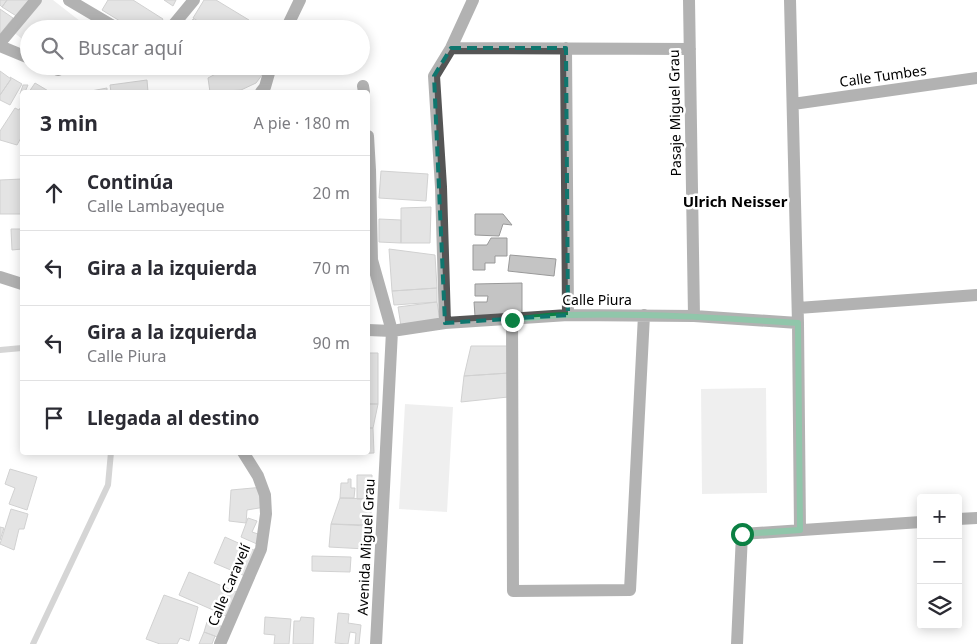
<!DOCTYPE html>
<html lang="es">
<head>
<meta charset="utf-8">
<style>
	:root { --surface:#fff; --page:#f7f7f7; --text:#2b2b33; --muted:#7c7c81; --line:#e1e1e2 }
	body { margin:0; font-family:"Noto Sans",sans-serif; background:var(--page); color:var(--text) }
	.controls { position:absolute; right:15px; bottom:15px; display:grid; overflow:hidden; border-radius:5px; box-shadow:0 2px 12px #0003 }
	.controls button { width:45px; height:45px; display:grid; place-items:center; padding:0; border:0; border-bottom:1px solid var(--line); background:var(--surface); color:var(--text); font:25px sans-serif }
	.stop { position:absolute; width:15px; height:15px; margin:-11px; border:4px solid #0b8043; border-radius:50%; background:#fff }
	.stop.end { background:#0b8043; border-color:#fff; box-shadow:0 1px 5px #0008 }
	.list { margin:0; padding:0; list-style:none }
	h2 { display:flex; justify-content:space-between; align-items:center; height:65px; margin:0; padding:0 20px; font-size:21px }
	h2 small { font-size:16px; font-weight:400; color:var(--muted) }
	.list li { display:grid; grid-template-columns:32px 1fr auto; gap:15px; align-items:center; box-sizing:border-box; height:75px; padding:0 20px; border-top:1px solid var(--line) }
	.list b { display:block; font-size:19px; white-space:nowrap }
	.list p { margin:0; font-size:16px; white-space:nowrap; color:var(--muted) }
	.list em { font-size:16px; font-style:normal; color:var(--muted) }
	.icon { flex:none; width:28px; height:28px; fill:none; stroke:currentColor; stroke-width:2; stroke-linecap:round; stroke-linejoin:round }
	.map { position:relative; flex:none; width:977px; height:644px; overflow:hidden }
	.search { position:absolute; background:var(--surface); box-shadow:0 2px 12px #0003; left:20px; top:20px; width:350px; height:55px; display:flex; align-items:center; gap:12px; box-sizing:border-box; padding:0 18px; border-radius:28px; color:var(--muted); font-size:19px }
	.panel { position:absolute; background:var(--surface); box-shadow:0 2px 12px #0003; left:20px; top:90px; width:350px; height:365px; border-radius:5px }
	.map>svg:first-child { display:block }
</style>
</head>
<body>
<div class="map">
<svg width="977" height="644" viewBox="0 0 977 644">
	<rect width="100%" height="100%" fill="#fff"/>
	<path fill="#dcdcdc" d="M38,0H53L89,28L29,29V44L13,32Z
		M766,388L767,493L702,494L701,389Z
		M405,404L453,407L447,512L399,509Z"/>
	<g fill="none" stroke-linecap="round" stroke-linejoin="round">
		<path stroke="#a3a3a3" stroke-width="6" d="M0,350L22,348
			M33,644L108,485L111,452"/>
	</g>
	<path fill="#c4c4c4" stroke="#999" d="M0,0H7L2,7L0,5Z
		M7,0H29L18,17L2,7Z
		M108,0H133L163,19L157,29H133L102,10Z
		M164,0H176L173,6Z
		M204,0H216L249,20L243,29H234L227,24L224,29H211L193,18Z
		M0,9L13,18L0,34Z
		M193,19L202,26L200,29H186Z
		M205,66H220L214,74Z
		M225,66H250L262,75L256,83L241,90L210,92L208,78L225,69Z
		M0,71L11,79L0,95Z
		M10,77L22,84L10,105L0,100V95L11,79Z
		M147,80L148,92H111L110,85Z
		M35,83L50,92H29Z
		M23,85H28L25,92H22V95L20,94Z
		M107,88V92H91V91Z
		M22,105V136L17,145L0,140V131L15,108L19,110Z
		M381,171L428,174L426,201L379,198Z
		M22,179V214H0V180Z
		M431,207L430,243H401V208Z
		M475,214H503L512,225L503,224L499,236L475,235Z
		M379,219L401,220V243L379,242Z
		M11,229H22V249L12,250Z
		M491,238H507V256H495V263H485V270H473V245H487Z
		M389,249L435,255L437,288L392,291Z
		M510,255L556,259L554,276L508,271Z
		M522,283V315L475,316L474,302H487L488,296H475V284Z
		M437,288V302L394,305L392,291Z
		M437,302L440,321L401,326L398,307Z
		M471,346H508L509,373L464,376Z
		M368,353H378V404H368Z
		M509,373L508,397L461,402L464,376Z
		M368,404H378L373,428H368Z
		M368,428H373L374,453L342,454L368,452Z
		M10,469L37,477L27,510L9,504L15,488L5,484Z
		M357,475H372V499H357Z
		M348,479H351V488H355L354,498H340L341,483H348Z
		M264,487L265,507L247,510L246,523L229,521L231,490Z
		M340,498L372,499L370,525L331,524Z
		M11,509L28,514L24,529H19L14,550L0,544Z
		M248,518L257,521L252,532L261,535L257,544L241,537Z
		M331,524L367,526L366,549L329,547Z
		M0,527L4,528L0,540Z
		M225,537L256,551L245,576L214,563Z
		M312,556L351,557L350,572L312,571Z
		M189,572L241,594L231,618L179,595Z
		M164,595L198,607L189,641L180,638L177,644H160L146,639Z
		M338,613L349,614L348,623L361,625L359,644H355L356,633L350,632L348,644L335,643Z
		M265,617L291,619L289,644H274L275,635L264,634Z
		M301,617L314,618L313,644H293L294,621H300Z
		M207,622L224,627L220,638L204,632Z
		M204,632L215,636L212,644H199Z"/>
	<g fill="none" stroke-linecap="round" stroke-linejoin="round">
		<path stroke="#555" stroke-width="12" d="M69,0L118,29
			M689,0L694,316
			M790,0L798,323L800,530
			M170,29L194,0
			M286,29L300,0
			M0,43L36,0
			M0,46L29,58
			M451,48L690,49
			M566,48L568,315
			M48,66L58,70L65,66
			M363,86L364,92
			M261,92L265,87L271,66
			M793,104L977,78
			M368,136L370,170L372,260L392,331L376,644
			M0,277L22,284
			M798,308L977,295
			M512,320L513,591L630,590L644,315
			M445,323L441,187L434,76L451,48L473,0
			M368,330L392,331L445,323L568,315L694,316L798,323
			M958,519L977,518
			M220,644L261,549L266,514L265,495L258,476L243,452
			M737,644L742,534L921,522"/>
	</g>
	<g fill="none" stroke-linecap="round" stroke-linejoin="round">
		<path stroke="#0b8043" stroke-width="6" d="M512,320C531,318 550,315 569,315C646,313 722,318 798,323L800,530L742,534"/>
	</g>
	<path d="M0 0H977V644H0ZM451,48H566L568,315L445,323L434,76Z" fill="#fff" fill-opacity=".55" fill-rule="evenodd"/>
	<path fill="none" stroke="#0f766e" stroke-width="4" stroke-dasharray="10 6" stroke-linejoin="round" d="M451,48H566L568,315L445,323L434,76Z"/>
	<g text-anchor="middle" stroke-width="5" stroke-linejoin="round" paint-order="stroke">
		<g font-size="14" fill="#000" stroke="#fff">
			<text transform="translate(883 76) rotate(-8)" y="5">Calle Tumbes</text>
			<text transform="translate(675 113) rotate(-91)" y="5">Pasaje Miguel Grau</text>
			<text x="597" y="305">Calle Piura</text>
			<text transform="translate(366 547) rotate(-87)" y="5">Avenida Miguel Grau</text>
			<text transform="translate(229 585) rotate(-67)" y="5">Calle Caravelí</text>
		</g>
		<g font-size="15" font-weight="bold" fill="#000" stroke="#fff">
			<text x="735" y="207">Ulrich Neisser</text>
		</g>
	</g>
</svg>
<div class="controls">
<button>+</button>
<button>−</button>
<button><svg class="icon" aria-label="layers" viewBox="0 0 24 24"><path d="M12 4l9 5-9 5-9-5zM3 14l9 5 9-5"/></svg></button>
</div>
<div class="stop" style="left:742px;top:534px"></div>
<div class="stop end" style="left:512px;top:320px"></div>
<div class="search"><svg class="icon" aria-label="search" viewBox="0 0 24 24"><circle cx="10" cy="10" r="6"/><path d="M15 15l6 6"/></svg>Buscar aquí</div>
<section class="panel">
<h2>3 min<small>A pie · 180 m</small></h2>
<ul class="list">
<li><svg class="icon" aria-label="ahead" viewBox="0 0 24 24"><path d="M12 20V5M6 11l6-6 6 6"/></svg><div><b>Continúa</b><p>Calle Lambayeque</p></div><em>20 m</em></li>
<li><svg class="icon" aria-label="left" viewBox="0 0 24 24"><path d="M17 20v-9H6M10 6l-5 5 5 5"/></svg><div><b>Gira a la izquierda</b></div><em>70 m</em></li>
<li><svg class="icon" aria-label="left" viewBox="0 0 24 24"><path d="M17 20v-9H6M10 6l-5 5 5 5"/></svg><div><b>Gira a la izquierda</b><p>Calle Piura</p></div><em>90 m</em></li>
<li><svg class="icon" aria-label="arrive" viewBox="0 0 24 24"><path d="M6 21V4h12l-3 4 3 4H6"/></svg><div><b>Llegada al destino</b></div></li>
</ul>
</section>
</div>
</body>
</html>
